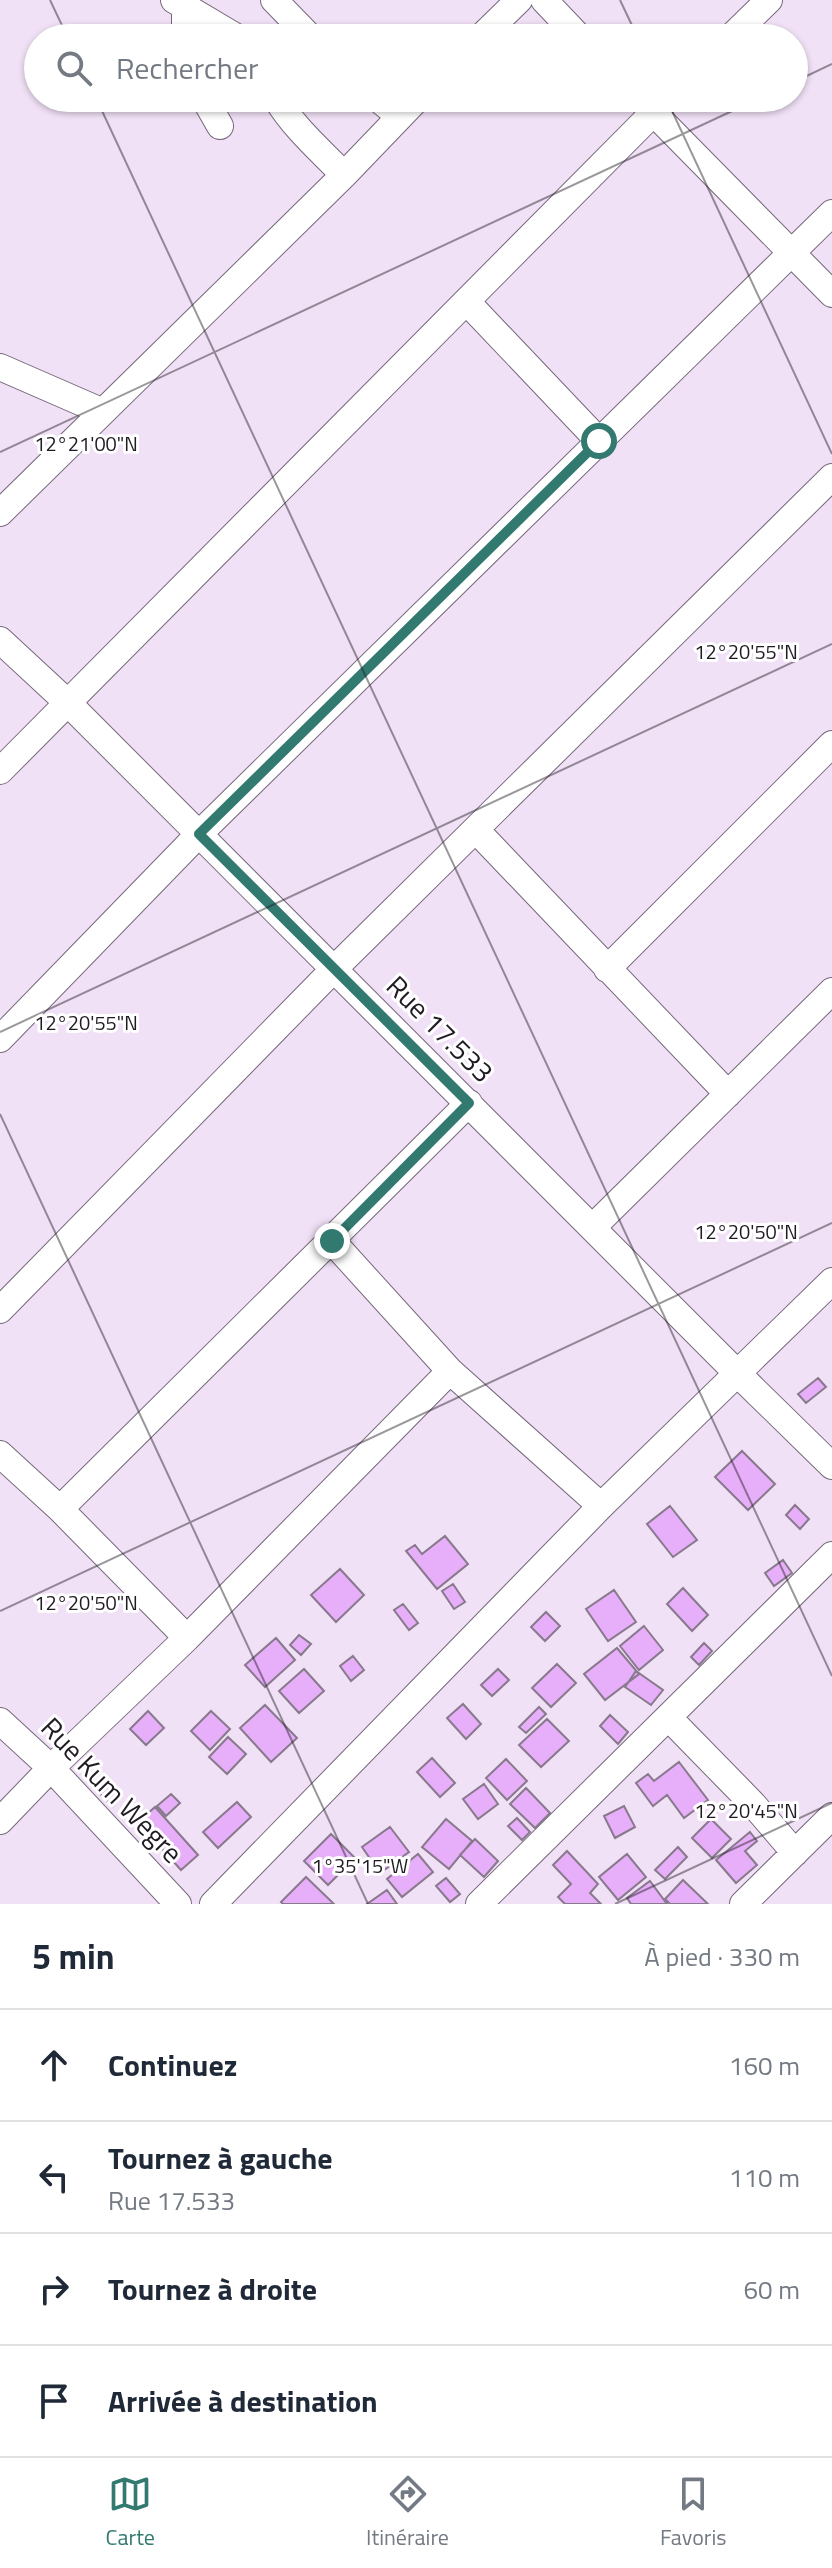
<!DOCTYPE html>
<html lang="fr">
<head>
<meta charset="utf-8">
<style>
	:root { --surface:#fff; --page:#f2f2f3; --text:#1f2937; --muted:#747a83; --line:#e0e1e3; --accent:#327970 }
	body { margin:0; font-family:"Titillium Web",sans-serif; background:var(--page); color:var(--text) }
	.stop { position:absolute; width:24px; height:24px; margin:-18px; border:6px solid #327970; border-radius:50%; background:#fff }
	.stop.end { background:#327970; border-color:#fff; box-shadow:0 2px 8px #0008 }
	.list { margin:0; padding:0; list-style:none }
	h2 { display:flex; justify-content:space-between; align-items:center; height:104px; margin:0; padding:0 32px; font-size:34px }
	h2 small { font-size:26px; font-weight:400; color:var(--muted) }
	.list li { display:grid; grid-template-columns:52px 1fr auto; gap:24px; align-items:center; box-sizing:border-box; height:112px; padding:0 32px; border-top:2px solid var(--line) }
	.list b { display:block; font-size:30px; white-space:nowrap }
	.list p { margin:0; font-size:26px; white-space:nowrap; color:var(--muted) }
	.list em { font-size:26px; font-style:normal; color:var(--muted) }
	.icon { flex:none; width:44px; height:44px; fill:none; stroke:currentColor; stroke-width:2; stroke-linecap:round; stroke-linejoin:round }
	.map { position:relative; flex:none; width:832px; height:1904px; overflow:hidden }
	.search { position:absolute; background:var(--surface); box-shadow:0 2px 6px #0004; left:24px; right:24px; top:24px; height:88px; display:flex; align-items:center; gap:20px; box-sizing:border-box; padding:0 28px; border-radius:44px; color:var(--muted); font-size:30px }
	.sheet { height:552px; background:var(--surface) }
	nav { display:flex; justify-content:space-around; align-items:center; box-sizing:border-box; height:112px; border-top:2px solid var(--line); background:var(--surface); font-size:22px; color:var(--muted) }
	nav a { display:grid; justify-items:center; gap:4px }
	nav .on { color:var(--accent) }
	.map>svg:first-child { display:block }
</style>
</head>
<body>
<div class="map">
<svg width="832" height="1904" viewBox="0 0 832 1904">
	<rect width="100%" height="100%" fill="#f1e1f6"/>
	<path fill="#e7aef9" stroke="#88798c" stroke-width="2" d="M818,1378L826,1387L806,1403L798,1394Z
		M742,1451L775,1484L748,1510L715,1477Z
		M795,1505L809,1519L800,1529L786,1515Z
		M670,1506L697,1540L673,1557L647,1524Z
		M445,1536L468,1564L437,1589L406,1551L415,1545L422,1554Z
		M783,1560L792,1573L774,1586L765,1573Z
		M340,1569L364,1595L336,1622L311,1595Z
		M453,1584L465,1602L454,1609L442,1591Z
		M683,1588L708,1615L692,1631L667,1604Z
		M614,1590L636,1622L608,1641L586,1609Z
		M403,1604L418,1623L409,1630L394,1610Z
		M546,1612L560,1626L545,1641L531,1627Z
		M644,1626L663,1650L639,1670L620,1646Z
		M299,1635L311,1644L301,1655L290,1645Z
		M276,1638L295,1660L265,1687L245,1665Z
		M704,1643L712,1651L699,1665L691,1657Z
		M617,1648L639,1674L605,1700L584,1674Z
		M353,1656L364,1670L351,1681L340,1666Z
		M557,1664L576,1683L551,1707L532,1688Z
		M304,1669L324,1691L299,1713L279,1691Z
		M498,1669L509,1680L492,1696L481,1685Z
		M636,1671L663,1690L651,1705L625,1687Z
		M463,1704L481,1724L466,1739L447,1718Z
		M265,1705L297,1738L271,1762L240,1728Z
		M539,1707L546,1714L526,1733L519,1727Z
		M148,1711L164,1728L146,1745L130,1729Z
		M211,1711L230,1729L210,1750L191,1731Z
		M610,1715L628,1732L618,1744L600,1726Z
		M547,1719L569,1741L541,1767L519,1745Z
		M228,1737L246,1754L227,1774L209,1757Z
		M432,1758L455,1783L440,1797L417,1772Z
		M506,1759L527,1781L507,1800L486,1778Z
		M679,1762L708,1800L684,1818L667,1795L653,1806L636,1783L648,1774L654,1781Z
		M105,1783L121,1797L113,1806L97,1791Z
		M484,1784L498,1804L478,1819L463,1799Z
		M526,1788L550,1813L535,1828L510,1804Z
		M171,1794L180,1803L166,1816L157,1806Z
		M237,1802L251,1817L218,1848L203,1832Z
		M624,1806L635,1827L615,1838L604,1816Z
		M155,1807L198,1855L181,1870L138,1822Z
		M517,1818L530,1832L522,1840L508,1826Z
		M446,1819L472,1841L449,1869L422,1847Z
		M711,1819L731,1839L712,1858L692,1838Z
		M390,1827L409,1852L380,1873L362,1847Z
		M750,1832L757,1841L745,1851L757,1865L736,1883L716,1860Z
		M331,1834L355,1858L328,1885L304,1861Z
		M475,1839L498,1861L484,1877L460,1855Z
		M678,1847L687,1857L665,1879L655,1870Z
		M567,1851L598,1884L590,1893L601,1904H565L558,1897L571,1884L553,1865Z
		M418,1854L433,1872L402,1897L387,1879Z
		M627,1854L646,1877L618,1900L599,1877Z
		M306,1877L334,1904H283L281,1902Z
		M446,1878L460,1894L450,1902L436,1886Z
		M683,1880L708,1904H670L665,1899Z
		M650,1881L667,1904H631L627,1898Z
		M387,1890L397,1904H367Z"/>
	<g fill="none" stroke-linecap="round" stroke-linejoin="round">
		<g stroke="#76687b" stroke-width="28">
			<path id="minor" d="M174,0L238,38
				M274,0L311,38
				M544,0L580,38
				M185,38V6
				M480,38L519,0
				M730,38L769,0
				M204,98L220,126
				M276,98C294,128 320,150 344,175
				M377,98L399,116
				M639,98L832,294
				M467,302L599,441
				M0,367L101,411
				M0,513L344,175L418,98
				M0,640L68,703L738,1374L832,1466
				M0,771L668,98
				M476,830L728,1094
				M607,969L832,744
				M0,1039L199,834L832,213
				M593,1227L832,991
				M332,1241L450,1371L601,1506
				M0,1310L334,969L832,477
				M0,1454L60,1509L187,1638
				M60,1509L469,1103
				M668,1717L753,1804L795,1853
				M0,1721L51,1768L178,1904
				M0,1821L51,1768L187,1638L450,1371
				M213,1904L601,1506L832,1281
				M479,1904L832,1555
				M743,1904L832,1816"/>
		</g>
		<use href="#minor" stroke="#fff" stroke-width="26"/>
	</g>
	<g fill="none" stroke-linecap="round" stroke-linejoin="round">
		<path stroke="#327970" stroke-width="10" d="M332,1241L469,1103L199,834L599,441"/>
	</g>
	<path fill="none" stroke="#201a22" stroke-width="2" stroke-opacity="0.45" d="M50,0L68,38M620,0L638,38M794,82L832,64M96,98L832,1676M666,98L832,454M0,452L760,98M0,1032L832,644M0,1114L368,1904M0,1611L832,1223M615,1904L832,1803"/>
	<g text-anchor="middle" stroke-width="6" stroke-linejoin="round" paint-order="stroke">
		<g font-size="28" fill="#201a22" stroke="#fff">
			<text transform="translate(440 1029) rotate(45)" y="10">Rue 17.533</text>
			<text transform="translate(112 1790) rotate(46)" y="10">Rue Kum Wegre</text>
		</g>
	</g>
	<g font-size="20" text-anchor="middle" fill="#201a22" stroke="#fff" stroke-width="6" stroke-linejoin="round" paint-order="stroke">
		<text x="86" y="451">12°21'00"N</text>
		<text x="746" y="659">12°20'55"N</text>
		<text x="86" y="1030">12°20'55"N</text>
		<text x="746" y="1239">12°20'50"N</text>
		<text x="86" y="1610">12°20'50"N</text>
		<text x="746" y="1818">12°20'45"N</text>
		<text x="360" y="1873">1°35'15"W</text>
	</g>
</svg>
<div class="stop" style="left:599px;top:441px"></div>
<div class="stop end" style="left:332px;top:1241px"></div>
<div class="search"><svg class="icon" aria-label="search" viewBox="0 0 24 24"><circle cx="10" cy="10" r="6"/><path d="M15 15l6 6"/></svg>Rechercher</div>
</div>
<section class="sheet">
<h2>5 min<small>À pied · 330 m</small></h2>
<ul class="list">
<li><svg class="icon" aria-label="ahead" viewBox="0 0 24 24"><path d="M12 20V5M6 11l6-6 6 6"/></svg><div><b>Continuez</b></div><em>160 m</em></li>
<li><svg class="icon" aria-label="left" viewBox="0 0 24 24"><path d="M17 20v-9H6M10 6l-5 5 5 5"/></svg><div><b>Tournez à gauche</b><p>Rue 17.533</p></div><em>110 m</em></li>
<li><svg class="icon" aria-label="right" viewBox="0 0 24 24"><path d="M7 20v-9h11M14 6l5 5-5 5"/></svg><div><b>Tournez à droite</b></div><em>60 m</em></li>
<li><svg class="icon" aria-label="arrive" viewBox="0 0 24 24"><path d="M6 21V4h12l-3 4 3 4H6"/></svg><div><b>Arrivée à destination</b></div></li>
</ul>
</section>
<nav>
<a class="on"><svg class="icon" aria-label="map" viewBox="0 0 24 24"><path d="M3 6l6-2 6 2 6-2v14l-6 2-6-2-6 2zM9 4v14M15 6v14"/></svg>Carte</a>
<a><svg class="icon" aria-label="directions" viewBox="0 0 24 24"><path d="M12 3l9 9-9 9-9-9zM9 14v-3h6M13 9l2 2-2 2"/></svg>Itinéraire</a>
<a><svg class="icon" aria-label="saved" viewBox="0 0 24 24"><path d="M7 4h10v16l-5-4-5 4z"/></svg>Favoris</a>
</nav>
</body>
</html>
